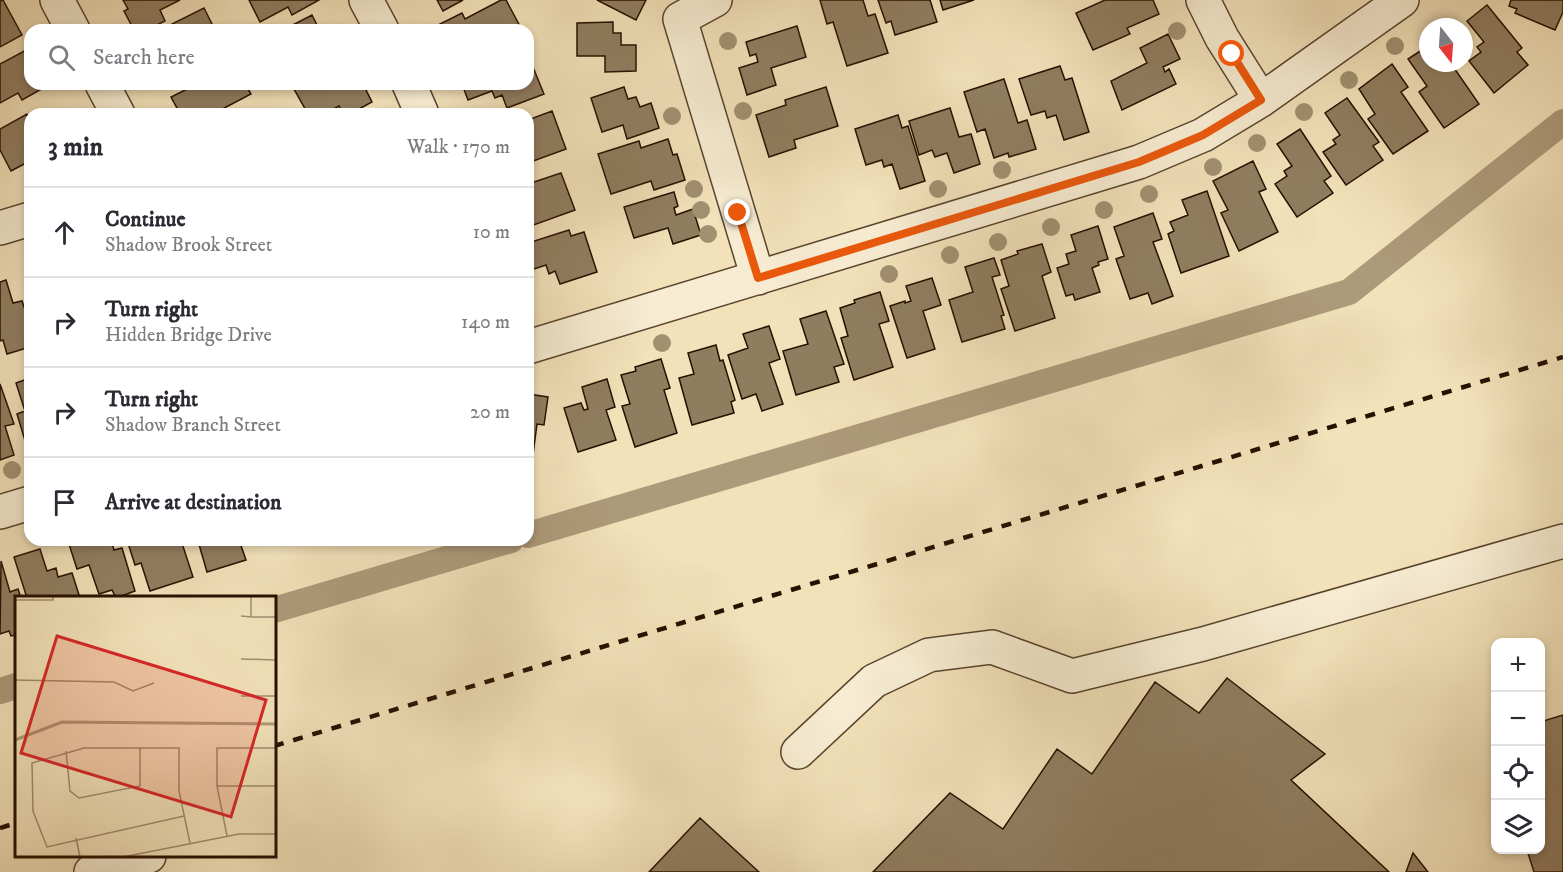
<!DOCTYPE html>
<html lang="en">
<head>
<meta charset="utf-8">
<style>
	:root { --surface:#fff; --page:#f2f2f3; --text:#2b2b33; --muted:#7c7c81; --line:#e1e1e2 }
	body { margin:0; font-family:"IM FELL DW Pica",serif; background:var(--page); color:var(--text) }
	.controls { position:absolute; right:18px; bottom:18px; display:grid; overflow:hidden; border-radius:12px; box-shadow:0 3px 9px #0003 }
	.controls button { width:54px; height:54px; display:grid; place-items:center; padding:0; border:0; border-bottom:2px solid var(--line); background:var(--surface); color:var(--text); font:30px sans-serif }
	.compass { position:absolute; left:1419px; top:18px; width:54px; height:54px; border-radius:50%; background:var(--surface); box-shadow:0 3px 9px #0003; rotate:163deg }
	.stop { position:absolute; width:18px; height:18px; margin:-14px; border:4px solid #ea580c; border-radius:50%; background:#fff }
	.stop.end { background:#ea580c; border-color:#fff; box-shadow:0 2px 6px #0008 }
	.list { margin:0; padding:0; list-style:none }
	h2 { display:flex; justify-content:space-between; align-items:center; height:78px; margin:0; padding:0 24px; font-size:26px }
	h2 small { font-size:20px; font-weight:400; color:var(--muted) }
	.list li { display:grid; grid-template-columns:39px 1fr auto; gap:18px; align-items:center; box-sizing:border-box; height:90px; padding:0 24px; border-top:2px solid var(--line) }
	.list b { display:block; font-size:22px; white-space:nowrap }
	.list p { margin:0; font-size:20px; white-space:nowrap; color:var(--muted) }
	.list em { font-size:20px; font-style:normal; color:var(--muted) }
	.icon { flex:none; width:33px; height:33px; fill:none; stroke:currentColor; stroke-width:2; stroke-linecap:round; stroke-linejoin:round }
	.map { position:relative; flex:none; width:1563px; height:872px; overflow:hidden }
	.search { position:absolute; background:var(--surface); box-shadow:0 3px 9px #0003; left:24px; top:24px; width:510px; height:66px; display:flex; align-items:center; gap:15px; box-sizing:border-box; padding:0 21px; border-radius:18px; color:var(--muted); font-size:22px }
	.panel { position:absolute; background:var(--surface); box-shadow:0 3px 9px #0003; left:24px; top:108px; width:510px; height:438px; border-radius:18px }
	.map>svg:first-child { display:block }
</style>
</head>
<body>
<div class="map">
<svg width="1563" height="872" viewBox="0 0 1563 872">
	<rect width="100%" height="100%" fill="#f2e1b9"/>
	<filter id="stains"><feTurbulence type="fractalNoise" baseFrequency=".00333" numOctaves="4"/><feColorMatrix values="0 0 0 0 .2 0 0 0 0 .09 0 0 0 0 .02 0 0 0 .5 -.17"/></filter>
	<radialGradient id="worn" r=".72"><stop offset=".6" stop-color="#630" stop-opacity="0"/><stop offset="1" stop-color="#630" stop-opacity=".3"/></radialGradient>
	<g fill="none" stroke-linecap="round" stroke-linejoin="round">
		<path stroke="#ad9a7a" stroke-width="26" d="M528,535L1349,292L1563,122
			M274,610L511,540
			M0,691L16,686"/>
	</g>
	<path fill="#907d60" stroke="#261000" stroke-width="1.5" d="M3,0L22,35L0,47V1Z
		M123,0H180L160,10L165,21L147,30H134L124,11L128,9Z
		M249,0H319L292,15L288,7L260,22Z
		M437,0H463L443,11Z
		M501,0H506L522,30H436L434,27L462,13L465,19Z
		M597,0H646L636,20Z
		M820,0H863L868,16L875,14L888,53L847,66L833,22L827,24Z
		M878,0H930L937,22L895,35L891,21L886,23Z
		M940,0H974L943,10Z
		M1105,0H1153L1159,14L1127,28L1130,34L1093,50L1076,13Z
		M1511,0H1563V12L1555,30L1515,13L1517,9L1509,6Z
		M1487,5L1522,48L1517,52L1528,65L1494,93L1469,61L1481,52L1477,47L1484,42L1467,21Z
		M204,8L215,30H168L166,27Z
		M312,15L319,29L283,30Z
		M613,22V33H621V45H636V71L605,72V56H577V23Z
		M797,26L806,57L771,68L776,85L747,95L739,68L758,62L756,54L750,56L746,42Z
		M1168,34L1180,59L1163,67L1165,72L1169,69L1176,84L1122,110L1111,81L1147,63L1140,48Z
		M1428,46V63H1455L1452,65L1479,104L1444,128L1419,92L1427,86L1408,59Z
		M28,49L30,54V84H46L47,86L22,100L18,93L0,103V64Z
		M528,55L544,94L507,108L502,95L495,98L492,91L468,100L462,84H528Z
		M1392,64L1408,87L1401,92L1428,131L1393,154L1368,119L1375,114L1359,89Z
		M1060,66L1065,80L1072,78L1089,132L1064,140L1056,115L1047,118L1045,111L1031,115L1019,79Z
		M1004,79L1018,123L1027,120L1036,149L1009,157L1008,153L994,158L985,129L977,132L964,92Z
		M197,84H245L251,94L213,114H174V112L178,110L171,97Z
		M304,84H344L345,86L363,84L372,102L350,114H343L339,106L324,114H308L294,89Z
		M624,87L628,99L636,97L640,107L651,103L659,128L627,139L623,125L602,132L591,98Z
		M826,87L838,126L794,140L796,148L769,157L756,115L786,105L785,100Z
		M1347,98L1379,142L1373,146L1383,160L1346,185L1323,152L1336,144L1333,140L1340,135L1325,113Z
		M950,108L959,137L971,134L980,164L954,173L947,153L935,157L932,150L919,155L909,121Z
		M552,111L566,149L528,163V120Z
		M27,114L30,120V161L11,171L0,150V129Z
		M898,115L902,128L908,126L925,181L900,189L892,164L884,167L882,160L866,165L855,129Z
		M1300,129L1331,176L1324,181L1333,193L1297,217L1275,184L1287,176L1284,171L1292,166L1277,144Z
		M668,139L673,155L677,154L685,180L654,190L651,181L611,194L598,154L639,141L641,148Z
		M1253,161L1266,189L1259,192L1278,232L1239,251L1221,213L1228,210L1213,181Z
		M561,173L575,210L528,227V209L530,208L528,202V174L531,183Z
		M1207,191L1229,256L1181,273L1168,234L1174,231L1170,222L1188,215L1182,200Z
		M674,192L678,206L674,208L676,215L693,209L701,235L673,244L668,228L634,238L624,207Z
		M1153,213L1162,239L1153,242L1173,296L1152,304L1148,293L1130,299L1116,259L1124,256L1114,227Z
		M1098,226L1108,259L1098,262L1099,265L1092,268L1100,292L1075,300L1073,294L1066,296L1057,268L1069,264L1066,254L1076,251L1071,235Z
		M569,230L571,236L584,232L597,272L560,284L555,271L549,274L546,265L528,271V243Z
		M1042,244L1051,272L1042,276L1055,318L1015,331L1001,289L1009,286L1001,260L1018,254L1017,251Z
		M994,258L1000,275L992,277L1004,315L1001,316L1005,329L962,342L949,300L973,292L965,267Z
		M932,278L941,305L923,311L935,349L907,358L890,306L905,301V303L911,301L906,286Z
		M6,280L13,303L22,301L24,307L30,305V347L7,354L3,340L0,341V282Z
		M880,292L889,321L879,324L893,367L854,380L841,338L848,336L840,308L855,303L854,300Z
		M826,311L844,364L834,367L839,382L796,395L783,351L808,344L800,319Z
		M769,326L780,359L769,363L783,404L762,411L756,394L742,399L728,355L748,348L743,334Z
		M716,345L720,361L723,360L735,400L731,402L734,413L692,425L679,378L694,374L688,353Z
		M661,359L670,388L664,390L677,433L635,447L622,406L630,404L621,375L636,371L635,367Z
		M30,378V454H29L17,414L25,411L16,383Z
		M607,379L615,407L606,410L616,440L578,452L564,408L581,403L584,410L588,409L582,387Z
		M0,384L14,424L5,426L14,455L0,460Z
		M528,394L548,397L544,425L537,424L531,470H528Z
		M72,540H111L114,550L122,548L135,591L116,598L112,590L99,594L89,565L77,569L68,541Z
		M127,540H181L193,577L150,591L141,563L135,565Z
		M189,540H239L246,560L207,572L198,541L190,544Z
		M40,549L47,571L56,568L58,577L72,573L80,598H27L14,557Z
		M1,561L10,592L18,589L21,598H16V635L11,636L9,631L0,634Z
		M1227,678L1325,754L1291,780L1389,872H873L950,793L1003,829L1057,749L1092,774L1155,682L1199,713Z
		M1563,715V872H1534L1527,850H1540V722Z
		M700,818L759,872H649Z
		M1413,853L1428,872H1406Z"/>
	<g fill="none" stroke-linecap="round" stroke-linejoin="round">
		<g stroke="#59442e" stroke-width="36">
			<path id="minor" d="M57,0L73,30
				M366,0L382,30
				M715,0L680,19L758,278
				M1203,0L1222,38L1261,100
				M102,84L118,114
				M409,84L422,114
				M0,228L30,219
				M528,347L1139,162L1203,135L1261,100L1402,0
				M0,512L30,503
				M798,752L874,681L929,655L992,647L1072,676L1203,644L1563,541
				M91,872L149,856"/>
		</g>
		<use href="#minor" stroke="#f7ecd2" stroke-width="33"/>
		<path stroke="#261000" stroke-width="4.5" stroke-dasharray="10 10" stroke-linecap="butt" d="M274,746L1563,357
			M0,828L16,823"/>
	</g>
	<g fill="#a29071">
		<circle cx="1177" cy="31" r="9"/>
		<circle cx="728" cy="41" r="9"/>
		<circle cx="1395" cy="46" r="9"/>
		<circle cx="1349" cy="80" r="9"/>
		<circle cx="743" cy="111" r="9"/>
		<circle cx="1304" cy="112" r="9"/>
		<circle cx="672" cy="116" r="9"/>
		<circle cx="1257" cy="143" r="9"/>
		<circle cx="1213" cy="167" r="9"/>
		<circle cx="1002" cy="170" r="9"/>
		<circle cx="694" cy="189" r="9"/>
		<circle cx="938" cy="189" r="9"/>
		<circle cx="1149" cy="194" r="9"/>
		<circle cx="701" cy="210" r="9"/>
		<circle cx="1104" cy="210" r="9"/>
		<circle cx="1051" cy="227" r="9"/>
		<circle cx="708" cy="234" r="9"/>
		<circle cx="998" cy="242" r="9"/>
		<circle cx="950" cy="255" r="9"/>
		<circle cx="889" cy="274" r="9"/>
		<circle cx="662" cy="343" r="9"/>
		<circle cx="12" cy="470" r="9"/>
	</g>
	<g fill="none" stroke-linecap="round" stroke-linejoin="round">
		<path stroke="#ea580c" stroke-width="8" d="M738,213L758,278L1139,162L1203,135L1261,100L1232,54"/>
	</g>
	<g transform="translate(15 596)">
		<rect width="261" height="261" fill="#f2e1b9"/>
		<path fill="none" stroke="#ad9a7a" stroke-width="3" d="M0,144L47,126L261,128"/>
		<path fill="none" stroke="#a08d6f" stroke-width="1.5" d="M0,4H38V0M226,20L236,21V0M236,21H261M226,63L261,64M0,84L99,86L118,95L139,87M226,100H261M51,155L55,195L64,202L125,190V152M202,190H261M169,220L32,251L18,215L17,167L69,152H164V195L175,247M212,240L202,190V152H261M61,242L65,261M108,261L224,238H261"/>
		<path fill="#d62828" fill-opacity="0.15" stroke="#d62828" stroke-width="3" d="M42,40L251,104L216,221L6,157Z"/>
		<rect width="261" height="261" fill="none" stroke="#261000" stroke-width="3"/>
	</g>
	<rect width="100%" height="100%" filter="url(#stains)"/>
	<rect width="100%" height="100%" fill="url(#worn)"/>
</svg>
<div class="controls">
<button>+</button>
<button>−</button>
<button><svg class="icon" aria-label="locate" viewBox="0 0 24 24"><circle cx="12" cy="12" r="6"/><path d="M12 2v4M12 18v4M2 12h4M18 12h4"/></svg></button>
<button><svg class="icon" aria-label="layers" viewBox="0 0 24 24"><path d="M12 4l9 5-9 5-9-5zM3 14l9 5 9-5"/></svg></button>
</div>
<svg class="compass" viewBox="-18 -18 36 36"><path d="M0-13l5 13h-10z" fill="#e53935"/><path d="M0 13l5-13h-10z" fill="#7c7c81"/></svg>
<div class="stop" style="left:1232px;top:54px"></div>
<div class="stop end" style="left:738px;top:213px"></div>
<div class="search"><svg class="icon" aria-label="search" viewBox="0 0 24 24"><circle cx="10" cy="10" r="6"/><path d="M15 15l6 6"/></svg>Search here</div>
<section class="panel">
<h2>3 min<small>Walk · 170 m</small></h2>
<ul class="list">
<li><svg class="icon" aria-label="ahead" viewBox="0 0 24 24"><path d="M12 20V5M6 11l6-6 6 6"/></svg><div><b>Continue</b><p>Shadow Brook Street</p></div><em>10 m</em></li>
<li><svg class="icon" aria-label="right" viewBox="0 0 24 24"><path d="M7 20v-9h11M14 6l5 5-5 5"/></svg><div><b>Turn right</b><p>Hidden Bridge Drive</p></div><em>140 m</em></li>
<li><svg class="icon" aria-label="right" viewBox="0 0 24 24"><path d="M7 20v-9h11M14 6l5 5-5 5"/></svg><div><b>Turn right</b><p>Shadow Branch Street</p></div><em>20 m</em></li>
<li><svg class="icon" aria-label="arrive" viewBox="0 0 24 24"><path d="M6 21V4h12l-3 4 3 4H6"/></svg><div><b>Arrive at destination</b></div></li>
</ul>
</section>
</div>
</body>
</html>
